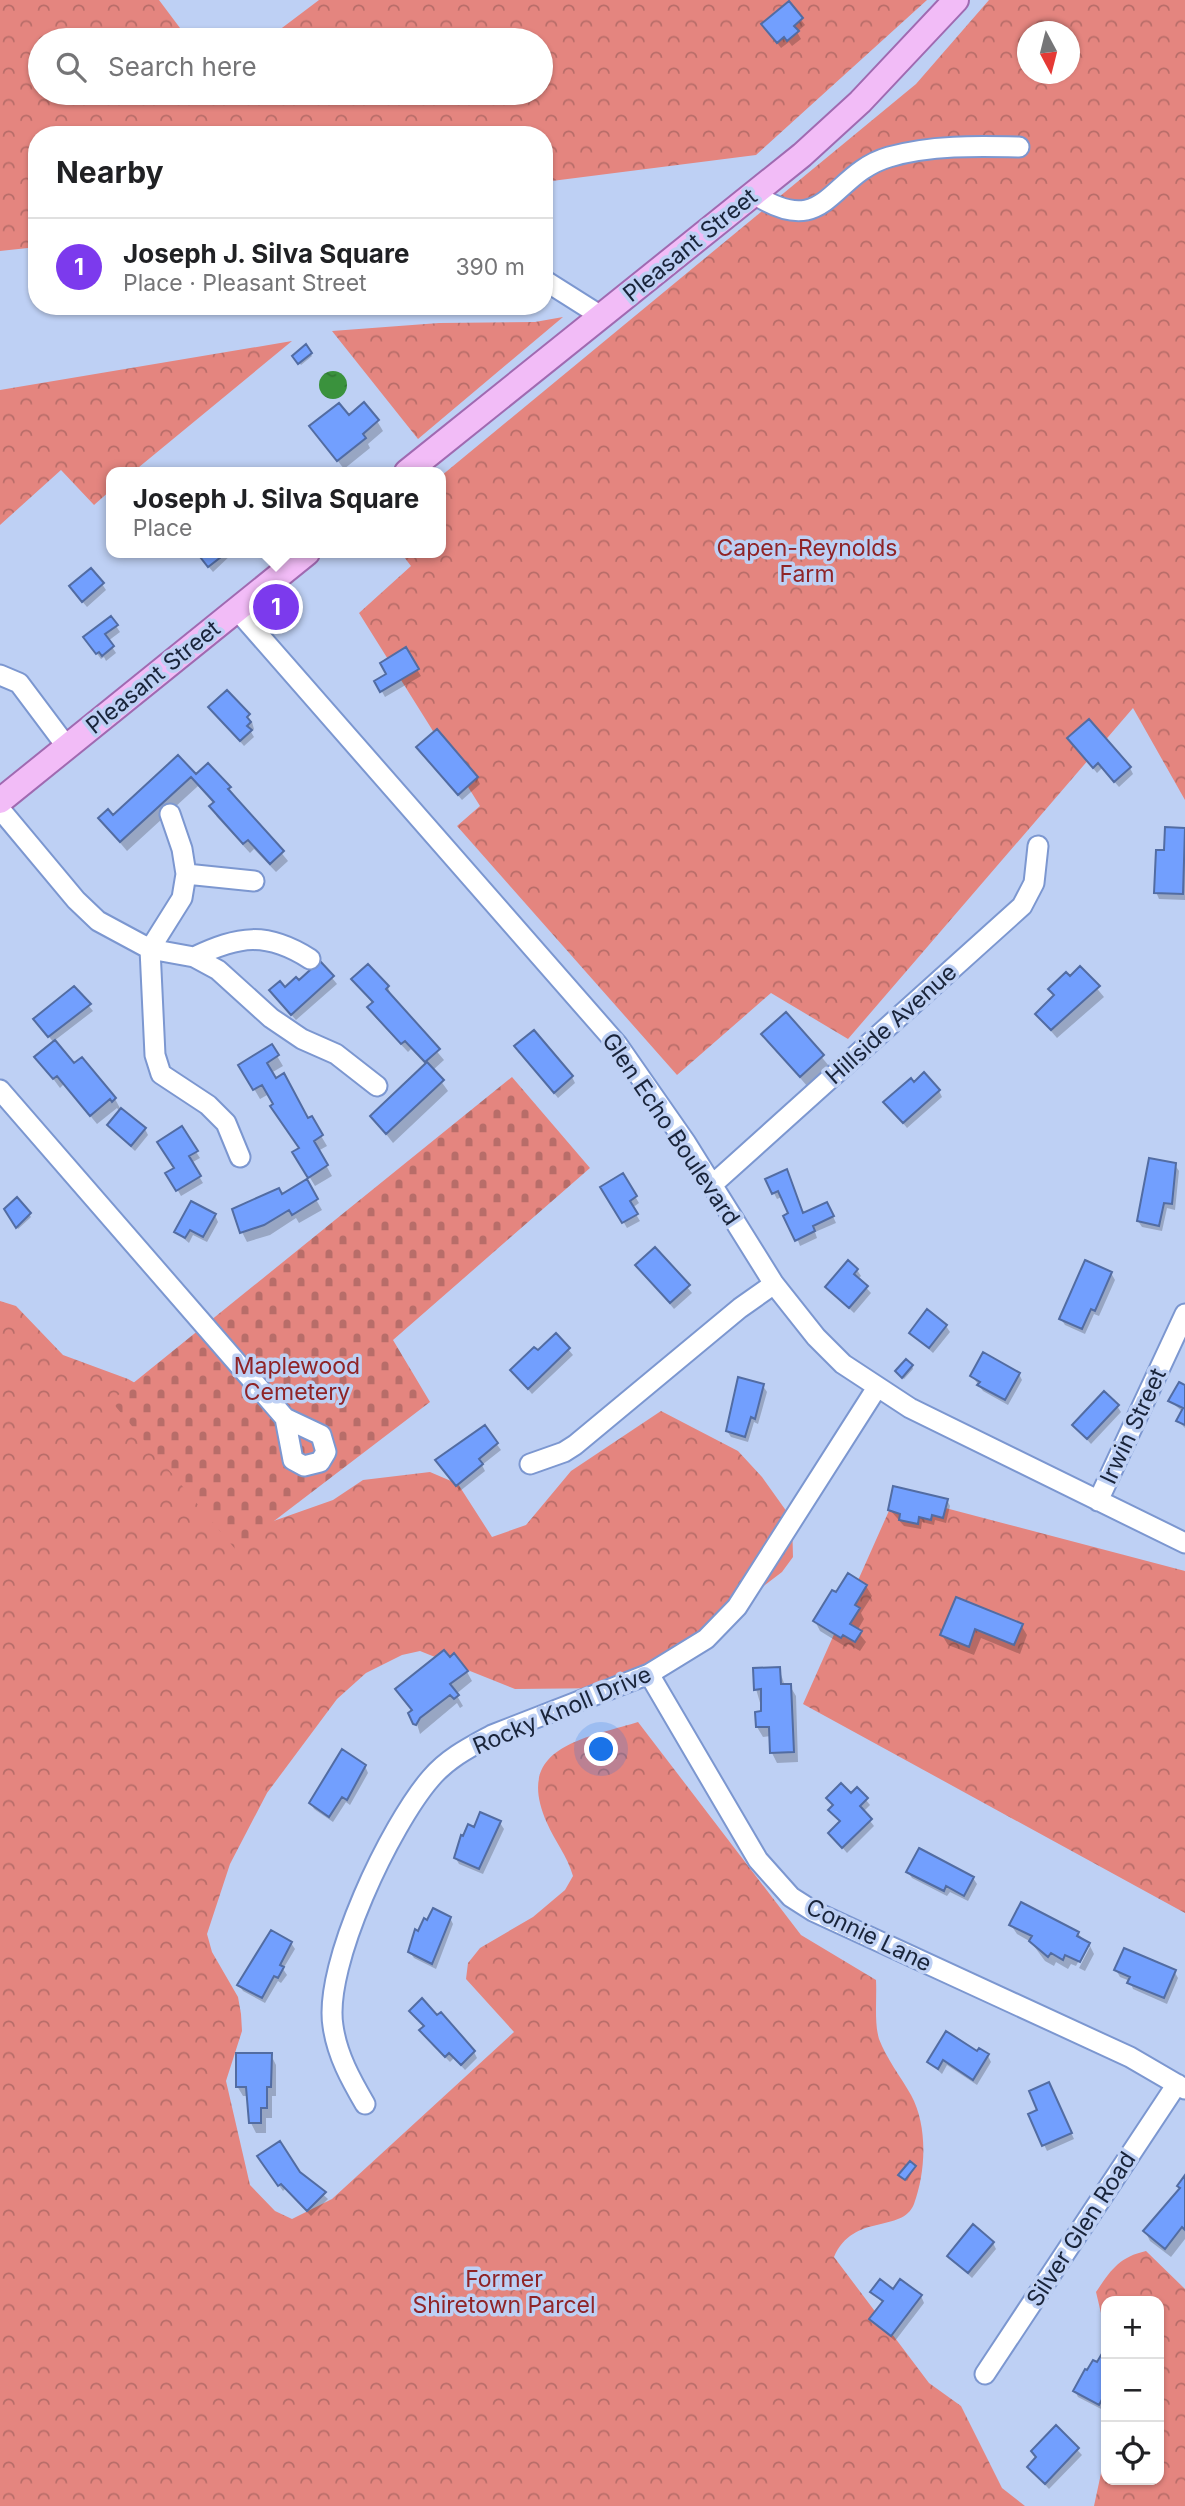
<!DOCTYPE html>
<html lang="en">
<head>
<meta charset="utf-8">
<style>
	:root { --surface:#fff; --page:#f2f2f2; --text:#202124; --muted:#757577; --line:#e0e0e0; --accent:#7c3aed }
	body { margin:0; font-family:Inter,sans-serif; background:var(--page); color:var(--text) }
	.controls { position:absolute; right:21px; bottom:21px; display:grid; overflow:hidden; border-radius:14px; box-shadow:0 2px 5px #0004 }
	.controls button { width:63px; height:63px; display:grid; place-items:center; padding:0; border:0; border-bottom:2px solid var(--line); background:var(--surface); color:var(--text); font:35px sans-serif }
	.compass { position:absolute; left:1017px; top:21px; width:63px; height:63px; border-radius:50%; background:var(--surface); box-shadow:0 2px 5px #0004; rotate:173deg }
	.you { position:absolute; left:602px; top:1750px; width:24px; height:24px; margin:-18px; border:5px solid #fff; border-radius:50%; background:#1a73e8; box-shadow:0 0 0 10px #1a73e833 }
	.badge { display:grid; place-items:center; width:46px; height:46px; border-radius:50%; background:var(--accent); color:#fff; font-size:23px; font-weight:700 }
	.pin { position:absolute; translate:-50% -50%; border:4px solid #fff; box-shadow:0 2px 7px #0006 }
	.popup { position:absolute; left:106px; top:467px; width:340px; height:91px; box-sizing:border-box; display:grid; place-content:center; border-radius:14px; background:var(--surface); filter:drop-shadow(0 2px 5px #0005); font-size:23px; white-space:nowrap; color:var(--muted) }
	.popup b { font-size:26px; color:var(--text) }
	.popup::after { content:''; position:absolute; left:50%; top:100%; margin-left:-14px; border:14px solid transparent; border-top-color:var(--surface) }
	.list { margin:0; padding:0; list-style:none }
	h2 { display:flex; justify-content:space-between; align-items:center; height:91px; margin:0; padding:0 28px; font-size:30px }
	h2 small { font-size:23px; font-weight:400; color:var(--muted) }
	.list li { display:grid; grid-template-columns:46px 1fr auto; gap:21px; align-items:center; box-sizing:border-box; height:98px; padding:0 28px; border-top:2px solid var(--line) }
	.list b { display:block; font-size:26px; white-space:nowrap }
	.list p { margin:0; font-size:23px; white-space:nowrap; color:var(--muted) }
	.list em { font-size:23px; font-style:normal; color:var(--muted) }
	.icon { flex:none; width:38px; height:38px; fill:none; stroke:currentColor; stroke-width:2; stroke-linecap:round; stroke-linejoin:round }
	.map { position:relative; flex:none; width:1185px; height:2506px; overflow:hidden }
	.search { position:absolute; background:var(--surface); box-shadow:0 2px 5px #0004; left:28px; top:28px; width:525px; height:77px; display:flex; align-items:center; gap:18px; box-sizing:border-box; padding:0 24px; border-radius:38px; color:var(--muted); font-size:26px }
	.panel { position:absolute; background:var(--surface); box-shadow:0 2px 5px #0004; left:28px; top:126px; width:525px; height:189px; border-radius:28px }
	.map>svg:first-child { display:block }
</style>
</head>
<body>
<div class="map">
<svg width="1185" height="2506" viewBox="0 0 1185 2506">
	<defs>
		<pattern id="forest-crowns" width="20" height="18" patternUnits="userSpaceOnUse" patternTransform="scale(1.75)"><rect width="20" height="18" fill="#e4857f"/><path d="M2 6a3 3 0 1 1 6 0M12 15a3 3 0 1 1 6 0" fill="none" stroke="#b86d69"/></pattern>
		<pattern id="cemetery-stones" width="16" height="16" patternUnits="userSpaceOnUse" patternTransform="scale(1.75)"><rect width="16" height="16" fill="#e4857f"/><path d="M2 7V4a2 2 0 0 1 4 0v3zM10 15v-3a2 2 0 0 1 4 0v3z" fill="#b86d69"/></pattern>
		<pattern id="water-ripples" width="26" height="14" patternUnits="userSpaceOnUse" patternTransform="scale(1.75)"><rect width="26" height="14" fill="#3a923d"/><path d="M2 4q2-2 4 0t4 0M15 11q2-2 4 0t4 0" fill="none" stroke="#307734"/></pattern>
	</defs>
	<rect width="100%" height="100%" fill="#bed0f4"/>
	<path fill="url(#forest-crowns)" fill-rule="evenodd" d="M0,0H159L189,40H40V93H541V40H266L319,0H927L756,155L544,182V135H37V247L0,251Z
		M989,0H1185V800L1133,708L848,1039L771,993L677,1075L457,826L480,806L359,613L411,566L401,553H440L441,476L916,84ZM1028,32H1070V74H1028Z
		M563,317L418,439L332,331L439,323L535,322Z
		M292,341L133,472H112L111,490L94,505L61,470L0,525V390Z
		M0,1301L16,1306L63,1355L128,1379L160,1397L265,1524L333,1500L363,1480L430,1472L458,1484L492,1537L526,1525L571,1471L661,1411L738,1451L762,1477L792,1519L793,1557L782,1572L667,1659L613,1688L515,1689L420,1651L402,1655L366,1673L337,1699L267,1793L230,1864L207,1934L212,1952L238,1997L241,2014L242,2031L226,2081L250,2185L275,2211L292,2219L332,2199L514,2032L466,1979L468,1963L480,1948L533,1917L565,1890L573,1876C567,1855 555,1842 547,1823C513,1747 583,1739 638,1722L801,1935L876,1980C877,1998 874,2022 879,2039C886,2058 901,2077 911,2095C928,2126 926,2171 914,2204C902,2234 854,2212 834,2257L929,2383L961,2406L1002,2488L1025,2506H0Z
		M896,1495L1185,1571V1913L803,1704Z
		M1146,2251L1185,2289V2506H1094L1106,2450V2480H1159V2301H1106V2319L1101,2313L1096,2292C1111,2270 1119,2257 1146,2251Z"/>
	<path fill="url(#cemetery-stones)" d="M512,1077L590,1168L393,1340L430,1402L236,1550L111,1401Z"/>
	<path fill="url(#water-ripples)" d="M319 385a14 14 0 1 1 28 0a14 14 0 1 1-28 0Z"/>
	<path fill="#0003" d="M788,3L805,25L797,32L801,39L792,46L789,42L781,48L763,24Z
		M306,347L312,356L301,365L294,356Z
		M348,418L377,421L383,431L368,444L370,448L344,469L312,427Z
		M197,553H233L213,572Z
		M102,584L106,590L87,607L75,593Z
		M116,626L120,632L108,641L116,653L106,661L104,657L101,659L89,643Z
		M405,650L421,676L385,697L376,681L388,674Z
		M227,692L252,722L254,729L251,732L254,737L244,746L211,708Z
		M1069,739L1130,768L1133,774L1119,787L1102,768L1097,773Z
		M418,748L477,778L480,784L462,800Z
		M178,758L196,776L229,788L288,861L276,872L254,849L250,853L217,817L211,807L214,804L198,786L127,851L100,819L113,818Z
		M1166,828L1185,829V900L1159,899L1156,892L1165,852Z
		M320,963L337,984L296,1020L275,997L299,982Z
		M368,966L388,987L392,998L444,1060L433,1070L448,1091L393,1143L372,1116L426,1065L411,1049L408,1052L375,1017L369,1007L373,1004L354,979Z
		M1080,968L1104,997L1057,1038L1037,1015L1055,997L1051,990Z
		M74,988L93,1011L54,1041L74,1065L115,1099L121,1110L145,1129L148,1135L135,1151L109,1126L120,1112L117,1108L97,1124L64,1084L60,1088L37,1057L54,1043L35,1019Z
		M786,1014L829,1066L807,1086L763,1034Z
		M271,1046L283,1066L271,1073L276,1080L284,1076L308,1121L311,1119L327,1146L318,1151L332,1176L315,1186L295,1153L301,1149L269,1094L260,1099L240,1065Z
		M516,1047L572,1077L575,1083L558,1098Z
		M914,1084L939,1091L942,1097L907,1128L886,1102Z
		M181,1129L200,1158L191,1163L203,1183L181,1196L168,1173L176,1169Z
		M1175,1165L1179,1171L1175,1210L1167,1208L1162,1231L1142,1227L1138,1221Z
		M622,1175L639,1203L632,1208L640,1221L627,1228L603,1187Z
		M767,1180L803,1215L830,1210L836,1223L815,1232L817,1238L800,1246L782,1197L777,1199Z
		M306,1182L322,1210L299,1223L296,1218L270,1235L247,1242L242,1232L281,1196Z
		M17,1200L31,1217L18,1229L9,1217Z
		M215,1215L218,1222L207,1242L193,1235L189,1243L176,1232Z
		M654,1249L692,1293L674,1309L637,1265Z
		M857,1270L861,1276L858,1279L871,1293L854,1313L827,1287Z
		M1111,1273L1115,1280L1099,1316L1094,1314L1085,1334L1065,1325L1061,1319Z
		M946,1326L950,1332L933,1353L911,1333Z
		M556,1335L573,1355L532,1394L512,1370Z
		M912,1366L913,1369L904,1379L898,1374Z
		M1019,1374L1022,1380L1008,1405L983,1391L972,1376Z
		M763,1386L767,1392L758,1424L754,1422L748,1442L731,1437L727,1431Z
		M1185,1387V1428L1178,1421L1183,1412L1170,1401Z
		M1117,1406L1121,1412L1091,1444L1074,1425Z
		M484,1427L501,1450L482,1465L485,1471L460,1491L441,1466Z
		M947,1500L950,1506L946,1523L935,1520L934,1525L922,1522L921,1529L904,1526L890,1510Z
		M866,1586L872,1596L861,1613L864,1619L857,1631L866,1642L860,1651L848,1644L846,1647L820,1631L815,1621L837,1595Z
		M957,1599L1021,1625L1027,1635L1020,1654L981,1638L974,1655L948,1645L942,1635Z
		M450,1659L467,1672L472,1681L456,1694L463,1706L460,1708L457,1703L420,1734L413,1711L403,1699Z
		M779,1669L785,1686H790L796,1696L798,1762L777,1763L772,1753L771,1736L763,1737L757,1727L763,1713L756,1689Z
		M365,1766L368,1773L350,1805L346,1802L333,1822L314,1809L311,1803Z
		M857,1789L870,1805L863,1812L874,1826L847,1853L830,1833L841,1823L830,1810L834,1807L828,1798L851,1795Z
		M481,1814L500,1823L504,1829L483,1874L459,1864L455,1857Z
		M908,1872L973,1878L977,1884L968,1901L950,1892L947,1896L912,1878Z
		M450,1918L453,1924L436,1969L414,1958L410,1952L419,1933Z
		M1011,1925L1077,1933L1089,1944L1094,1954L1085,1971L1079,1968L1090,1947H1086L1076,1966L1071,1964L1068,1969L1056,1962L1054,1966L1045,1961L1031,1942L1017,1934Z
		M291,1943L295,1949L283,1969L287,1975L281,1983L278,1981L265,2003L243,1991L239,1985Z
		M1116,1970L1174,1971L1178,1978L1167,2004L1133,1989L1130,1981L1120,1977Z
		M411,2011L474,2052L477,2058L465,2070L454,2058L450,2062L425,2037L421,2031L425,2027Z
		M978,2054L988,2056L991,2062L977,2085L947,2065L942,2074L929,2062Z
		M271,2055L276,2065V2096H272V2118H266V2133H256L251,2123L247,2096H243L237,2086Z
		M1052,2091L1074,2139L1047,2151L1030,2115L1040,2111Z
		M263,2163L299,2173L328,2199L311,2216L285,2189L283,2191Z
		M915,2167L907,2181L902,2177Z
		M1185,2179V2239L1171,2257L1150,2241L1145,2231L1161,2217Z
		M993,2243L996,2249L972,2278L949,2256Z
		M872,2292L921,2296L924,2303L895,2341L872,2320L884,2304Z
		M1104,2353L1106,2404L1103,2410L1078,2397L1075,2391Z
		M1056,2428L1082,2455L1049,2489L1029,2467Z"/>
	<path fill="#729ffe" stroke="#526ca2" stroke-width="2" d="M789,1L803,18L794,26L799,31L787,41L784,37L777,43L761,24Z
		M306,344L312,353L298,364L292,356Z
		M364,402L379,420L363,434L366,438L337,461L309,426L339,403L349,415Z
		M197,553H221V557L208,567Z
		M91,568L104,583L82,602L69,586Z
		M111,616L118,625L105,634L114,646L102,656L99,652L96,654L83,637Z
		M406,647L419,669L380,692L374,681L386,674L380,663Z
		M227,690L250,714L247,717L251,722L247,726L252,730L240,741L208,707Z
		M1089,719L1131,767L1114,782L1098,763L1093,768L1067,738Z
		M437,729L478,777L458,795L416,747Z
		M178,755L196,774L208,763L231,787L228,789L284,851L270,864L248,840L243,844L209,806L214,802L191,777L120,842L98,818L108,809L113,815Z
		M1165,827L1185,828L1183,894L1154,893L1156,850H1164Z
		M320,961L334,976L291,1015L269,990L280,981L285,987L296,977L299,980Z
		M368,964L389,986L386,989L440,1049L425,1062L405,1041L401,1044L367,1007L373,1002L351,979Z
		M1080,966L1100,986L1051,1030L1035,1014L1054,995L1048,989L1066,972L1070,976Z
		M74,986L91,1004L48,1037L33,1019Z
		M786,1012L824,1055L800,1077L761,1034Z
		M534,1030L573,1076L554,1093L514,1046Z
		M55,1040L74,1063L82,1057L116,1098L112,1102L110,1099L90,1116L57,1076L53,1079L34,1057Z
		M272,1044L279,1055L267,1063L276,1078L284,1073L308,1118L312,1116L323,1135L314,1141L328,1165L308,1178L292,1152L299,1148L270,1106L273,1104L262,1085L253,1090L238,1065Z
		M427,1062L444,1080L386,1134L370,1116Z
		M924,1072L940,1090L903,1123L883,1102L911,1078L914,1082Z
		M121,1108L146,1128L131,1146L107,1125Z
		M182,1126L198,1151L189,1156L201,1176L176,1191L165,1173L174,1168L157,1142Z
		M1149,1158L1176,1163L1172,1204L1164,1203L1159,1226L1137,1221Z
		M787,1169L803,1213L827,1202L834,1216L813,1226L815,1231L795,1241L783,1216L788,1213L778,1191L772,1194L765,1179Z
		M623,1173L637,1196L630,1201L638,1214L622,1223L600,1187Z
		M307,1179L318,1199L292,1215L289,1210L264,1225L240,1233L232,1209L279,1188L282,1194Z
		M17,1197L31,1213L16,1228L4,1209Z
		M191,1201L216,1214L203,1237L190,1230L185,1238L174,1232Z
		M655,1247L690,1285L670,1303L635,1265Z
		M848,1260L858,1269L854,1274L868,1286L849,1308L825,1287Z
		M1085,1260L1112,1272L1095,1311L1091,1309L1082,1329L1059,1319Z
		M927,1309L947,1325L929,1348L909,1333Z
		M556,1333L570,1348L528,1389L510,1370L534,1347L538,1350Z
		M983,1352L1020,1373L1005,1400L977,1385L980,1382L970,1376Z
		M906,1359L913,1365L902,1378L895,1371Z
		M738,1377L764,1384L755,1419L751,1417L745,1437L726,1431Z
		M1179,1382L1185,1385V1425L1176,1421L1183,1408L1168,1401Z
		M1104,1391L1119,1405L1087,1439L1072,1425Z
		M485,1425L498,1443L479,1459L483,1464L456,1486L435,1460Z
		M893,1486L948,1499L943,1518L932,1515L931,1520L919,1517L918,1524L899,1520L900,1514L888,1510Z
		M848,1573L867,1585L855,1605L860,1608L850,1624L862,1631L855,1642L843,1635L841,1638L813,1621L832,1590L836,1592Z
		M956,1597L1023,1624L1014,1645L975,1629L969,1647L940,1635Z
		M444,1650L450,1657L454,1653L468,1671L450,1684L459,1695L454,1699L450,1695L420,1718L416,1725L413,1724L408,1713L412,1710L395,1689Z
		M780,1667L781,1684H791L794,1752L770,1753L769,1727H756L755,1712L761,1711V1689L754,1690L753,1668Z
		M342,1749L366,1765L347,1800L342,1797L329,1817L309,1803Z
		M841,1783L851,1793L857,1787L868,1798L860,1806L872,1819L842,1848L828,1833L840,1821L828,1810L833,1805L826,1798Z
		M480,1812L501,1821L479,1869L454,1858L461,1835L463,1836L468,1824L474,1827Z
		M919,1848L974,1877L964,1896L946,1886L944,1891L906,1872Z
		M1021,1902L1079,1932L1077,1936L1090,1943L1080,1962L1065,1955L1063,1960L1051,1953L1048,1957L1029,1941L1032,1936L1009,1925Z
		M433,1908L451,1917L432,1964L408,1952L415,1929L418,1931L424,1918L427,1920Z
		M271,1930L292,1942L280,1965L284,1967L278,1978L274,1976L262,1998L237,1985Z
		M1124,1948L1176,1970L1164,1998L1127,1983L1130,1977L1114,1970Z
		M422,1998L437,2015L441,2012L475,2051L461,2065L449,2053L445,2057L419,2030L424,2026L409,2011Z
		M946,2031L977,2051L979,2048L989,2054L973,2080L943,2060L938,2069L927,2062Z
		M236,2053H272L271,2087H267V2108H261V2123H249L246,2087H236Z
		M1049,2082L1072,2133L1042,2146L1028,2114L1037,2110L1029,2091Z
		M280,2141L300,2172L326,2192L307,2211L281,2184L278,2186L257,2156Z
		M910,2161L916,2166L905,2180L898,2175Z
		M1185,2175V2230L1182,2227L1165,2249L1143,2231L1180,2188L1177,2186Z
		M973,2224L994,2242L968,2273L947,2256Z
		M880,2279L893,2289L900,2279L922,2295L891,2336L869,2319L883,2301L870,2292Z
		M1104,2350L1106,2352V2392L1099,2405L1073,2391L1085,2369L1087,2370L1093,2360L1097,2362Z
		M1056,2425L1079,2448L1045,2484L1027,2467L1036,2457L1031,2451Z"/>
	<g fill="none" stroke-linecap="round" stroke-linejoin="round">
		<g stroke="#7c97d0" stroke-width="23">
			<path id="minor" d="M754,194C827,242 830,174 889,157C930,145 977,146 1019,147
				M544,280L601,316
				M237,610L617,1044L686,1143L774,1284L816,1337L843,1364L910,1408L1185,1543
				M0,675L19,683L67,747
				M0,809L76,900L98,921L150,949L194,957L218,970L271,1018L302,1039L336,1054L377,1086
				M170,814L182,849L186,874L182,898L150,949L155,1055L161,1074L208,1105L226,1123L240,1157
				M186,874L254,881
				M194,957C239,936 266,931 310,959
				M0,1090L285,1418L321,1435L326,1452L320,1462L304,1466L293,1460L285,1418
				M712,1185L1022,906L1034,883L1038,846
				M530,1464L564,1452L575,1445L740,1308L774,1284
				M1098,1501L1185,1314
				M649,1674L758,1860L791,1897L813,1911L1130,2057L1185,2089
				M365,2104C351,2080 337,2055 333,2026C323,1965 391,1824 431,1778C448,1758 470,1747 492,1735L649,1674L706,1639L737,1607L876,1389
				M985,2374L1177,2084"/>
		</g>
		<g stroke="#a06ab1" stroke-width="28">
			<path id="major" d="M407,472L802,155L860,102L956,0
				M0,801L307,553"/>
		</g>
		<use href="#minor" stroke="#fff" stroke-width="19"/>
		<use href="#major" stroke="#f2bcf7" stroke-width="24"/>
	</g>
	<g text-anchor="middle" stroke-width="7" stroke-linejoin="round" paint-order="stroke">
		<g font-size="23" fill="#19243a" stroke="#bed0f4">
			<text transform="translate(690 245) rotate(-39)" y="8">Pleasant Street</text>
			<text transform="translate(153 677) rotate(-39)" y="8">Pleasant Street</text>
			<text transform="translate(891 1024) rotate(-42)" y="8">Hillside Avenue</text>
			<text transform="translate(671 1129) rotate(56)" y="8">Glen Echo Boulevard</text>
			<text transform="translate(1133 1426) rotate(-65)" y="8">Irwin Street</text>
			<text transform="translate(562 1710) rotate(-23)" y="8">Rocky Knoll Drive</text>
			<text transform="translate(869 1935) rotate(26)" y="8">Connie Lane</text>
			<text transform="translate(1081 2229) rotate(-57)" y="8">Silver Glen Road</text>
		</g>
		<g font-size="23" fill="#8f2427" stroke="#bed0f4">
			<text x="807" y="556">Capen-Reynolds<tspan x="807" dy="26">Farm</tspan></text>
			<text x="297" y="1374">Maplewood<tspan x="297" dy="26">Cemetery</tspan></text>
			<text x="504" y="2287">Former<tspan x="504" dy="26">Shiretown Parcel</tspan></text>
		</g>
	</g>
</svg>
<div class="controls">
<button>+</button>
<button>−</button>
<button><svg class="icon" aria-label="locate" viewBox="0 0 24 24"><circle cx="12" cy="12" r="6"/><path d="M12 2v4M12 18v4M2 12h4M18 12h4"/></svg></button>
</div>
<svg class="compass" viewBox="-18 -18 36 36"><path d="M0-13l5 13h-10z" fill="#e53935"/><path d="M0 13l5-13h-10z" fill="#757577"/></svg>
<div class="you"></div>
<div class="pin badge" style="left:276px;top:607px">1</div>
<div class="popup"><b>Joseph J. Silva Square</b>Place</div>
<div class="search"><svg class="icon" aria-label="search" viewBox="0 0 24 24"><circle cx="10" cy="10" r="6"/><path d="M15 15l6 6"/></svg>Search here</div>
<section class="panel">
<h2>Nearby<small></small></h2>
<ul class="list">
<li><span class="badge">1</span><div><b>Joseph J. Silva Square</b><p>Place · Pleasant Street</p></div><em>390 m</em></li>
</ul>
</section>
</div>
</body>
</html>
